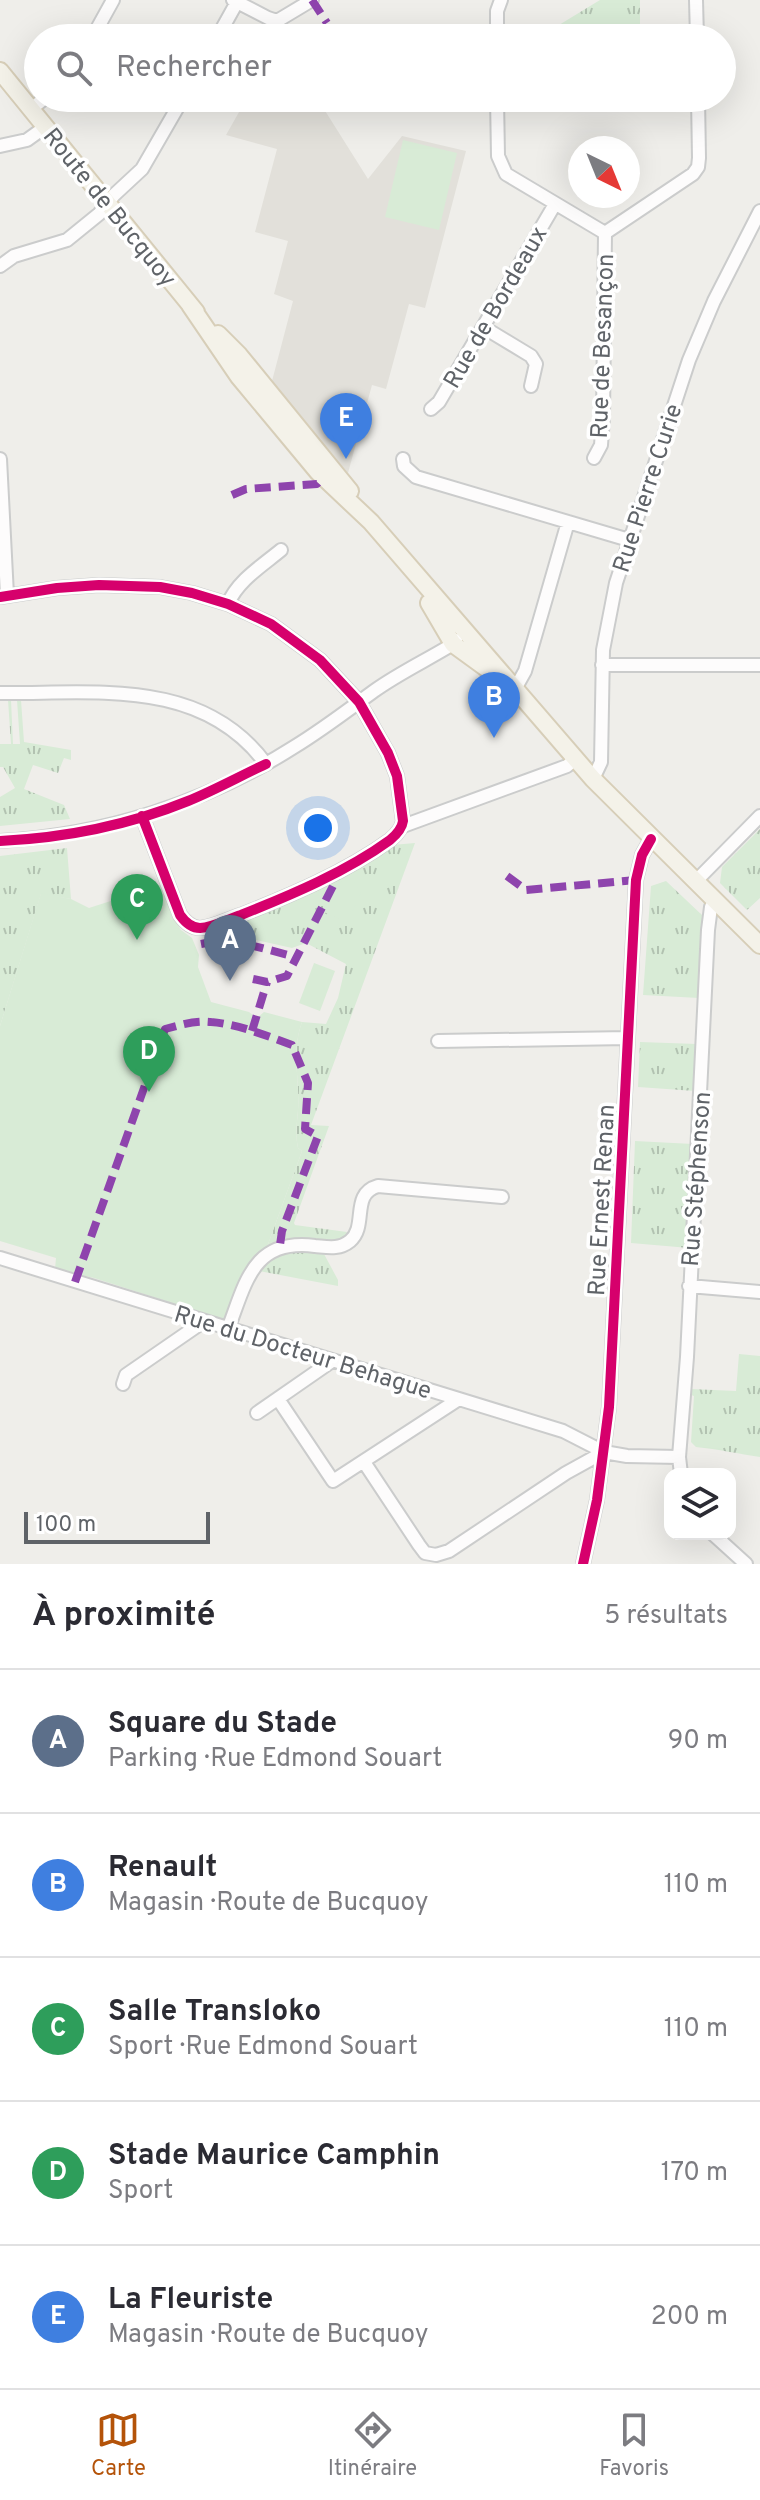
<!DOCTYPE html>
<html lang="fr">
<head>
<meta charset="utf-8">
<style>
	:root { --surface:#fff; --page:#f7f7f7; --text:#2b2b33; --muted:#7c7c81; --line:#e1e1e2; --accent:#b45309 }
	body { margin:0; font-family:Overpass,sans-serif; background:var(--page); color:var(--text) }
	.controls { position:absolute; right:24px; bottom:24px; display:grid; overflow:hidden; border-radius:16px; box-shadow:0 8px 32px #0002 }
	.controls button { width:72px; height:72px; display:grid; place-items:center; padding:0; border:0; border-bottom:2px solid var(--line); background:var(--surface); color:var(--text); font:40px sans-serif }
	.compass { position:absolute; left:568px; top:136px; width:72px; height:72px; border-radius:50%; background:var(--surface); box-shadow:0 8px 32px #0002; rotate:137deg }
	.scale { position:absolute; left:24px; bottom:20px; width:186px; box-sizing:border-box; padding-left:8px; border:4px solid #5f6368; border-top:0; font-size:22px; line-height:28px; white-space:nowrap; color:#5f6368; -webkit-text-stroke:6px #fff; paint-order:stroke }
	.you { position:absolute; left:318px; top:828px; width:28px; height:28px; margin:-20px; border:6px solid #fff; border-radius:50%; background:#1a73e8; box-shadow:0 0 0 12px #1a73e833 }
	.badge { display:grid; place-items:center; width:52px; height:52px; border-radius:50%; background:var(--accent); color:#fff; font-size:26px; font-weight:700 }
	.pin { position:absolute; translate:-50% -66px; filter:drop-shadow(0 2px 4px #0008) }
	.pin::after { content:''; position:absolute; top:42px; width:28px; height:24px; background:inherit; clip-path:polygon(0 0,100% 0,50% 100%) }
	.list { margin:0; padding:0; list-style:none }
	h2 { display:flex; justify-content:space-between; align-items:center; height:104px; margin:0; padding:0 32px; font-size:34px }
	h2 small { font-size:26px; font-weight:400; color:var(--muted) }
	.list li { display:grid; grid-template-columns:52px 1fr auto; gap:24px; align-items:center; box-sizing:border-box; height:144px; padding:0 32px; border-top:2px solid var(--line) }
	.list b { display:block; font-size:30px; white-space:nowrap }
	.list p { margin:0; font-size:26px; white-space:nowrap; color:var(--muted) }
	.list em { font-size:26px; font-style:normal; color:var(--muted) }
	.icon { flex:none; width:44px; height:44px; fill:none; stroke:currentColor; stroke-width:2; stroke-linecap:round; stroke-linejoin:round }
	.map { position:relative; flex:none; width:760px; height:1564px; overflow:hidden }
	.search { position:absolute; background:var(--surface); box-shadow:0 8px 32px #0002; left:24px; right:24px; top:24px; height:88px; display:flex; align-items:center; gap:20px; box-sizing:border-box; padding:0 28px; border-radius:44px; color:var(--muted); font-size:30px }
	.sheet { height:824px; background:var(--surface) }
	nav { display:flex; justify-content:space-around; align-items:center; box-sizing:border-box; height:112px; border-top:2px solid var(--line); background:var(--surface); font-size:22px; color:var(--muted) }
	nav a { display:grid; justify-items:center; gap:4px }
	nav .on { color:var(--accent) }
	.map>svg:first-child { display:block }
</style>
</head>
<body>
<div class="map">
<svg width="760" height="1564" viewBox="0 0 760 1564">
	<defs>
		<pattern id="grass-tufts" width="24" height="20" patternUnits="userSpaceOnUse" patternTransform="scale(2)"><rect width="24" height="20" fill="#d8ebd6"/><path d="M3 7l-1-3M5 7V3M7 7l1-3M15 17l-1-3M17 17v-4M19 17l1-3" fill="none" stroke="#b2c2b1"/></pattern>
	</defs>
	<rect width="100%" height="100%" fill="#efeeea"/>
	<path fill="#e2e0da" d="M247,98H317L368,179L402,136L466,151L425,308L409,304L386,389L372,385L348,473L272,381L293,301L274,294L288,241L255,232L277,149L226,135Z"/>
	<path fill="url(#grass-tufts)" d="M600,0H640V38H555L554,28Z
		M8,700H11L13,744H20L17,700H21L24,742L71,750V760L64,758L58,773L33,765L24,789L64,805L70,819L0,826V797L15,788L3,767H0V744H11Z
		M760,829V898L747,910L720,883L722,867Z
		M415,843L311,1125L329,1126L294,1223L295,1225L347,1232L337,1249L324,1254L338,1280V1286L259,1271L250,1272L247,1268L253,1257L267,1247L302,1151L298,1148C295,1133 297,1125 298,1110C300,1080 291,1052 302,1022L326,1024L338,998L346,964L306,943L292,948L217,931L278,907L330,883L392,845Z
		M67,848L71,899L41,894L0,1026V856Z
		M666,881L703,916L699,998L643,995L651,886Z
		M640,1042L697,1044L695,1091L638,1087Z
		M635,1141L693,1144L689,1248L631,1243Z
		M739,1354L760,1356V1457C739,1454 718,1449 696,1447L691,1442L694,1396L691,1395V1389L736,1391Z"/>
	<path fill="#d8ebd6" d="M403,140L457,153L439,230L385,217Z
		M352,878L361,893L347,923L324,912L339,883Z
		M160,885L175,920L181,930L192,938L199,955L198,967L211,1002L249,1012L257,1018L264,1012L302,1022C291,1052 300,1080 298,1110C297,1125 295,1133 298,1148L302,1151L267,1247L253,1257L228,1315L222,1319L94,1278L55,1269L56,1258L0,1241V1026L41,893L71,899L89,908Z
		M314,963L335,971L320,1011L299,1003Z"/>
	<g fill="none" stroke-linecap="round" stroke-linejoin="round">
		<g stroke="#cbcccc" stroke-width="16">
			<path id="minor" d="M233,0L268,18L277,21L312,0
				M696,0L697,38
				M92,38L113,0
				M217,38L237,2
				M497,38V11L501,0
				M497,98L498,156L506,174L605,233
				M31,109L45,98
				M0,146L27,140L45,127
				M605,233L693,174L698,167L699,158L698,98
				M0,266L14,256L67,240L99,214L114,195L142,169L183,98
				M483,327L531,356L536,364L531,386
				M431,409L439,402L555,204
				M594,458L601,445L603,418L605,233
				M0,459L7,595
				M403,459L404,466L416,477L629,540
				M0,597L57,588L99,585L160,587L192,593L228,604L271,624L320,660L359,702L388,753L397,776L403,821C402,829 396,835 390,840C346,872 291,895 241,915C228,919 214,927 200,928C191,928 185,922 180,915L142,816
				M228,604C237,581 263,565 281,550
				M602,665H760
				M515,689L525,671L568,522
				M0,693C95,694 202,677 266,764
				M593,779L601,762L603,650L616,583L689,360L714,301L760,211
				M403,826L567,766L575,759
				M0,841C104,835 206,803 294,747C322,730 348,710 374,691C399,673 427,660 453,644L456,640
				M695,882L760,816
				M438,1041L628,1038
				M0,1258L563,1431L604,1452L627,1456L679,1457
				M689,1286L760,1292
				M228,1329C246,1282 253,1238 315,1246C327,1247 339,1250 350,1241C368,1226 350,1194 378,1186L502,1197
				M123,1384L126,1375L197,1326L201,1321
				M278,1399L333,1481L459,1399
				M257,1413L332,1361
				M364,1462L419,1545L425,1553L436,1555L449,1551L566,1473L604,1452
				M681,1474L679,1457L687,1357L708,930L711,907L715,902
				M713,1534L746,1564
				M583,1564L597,1500L609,1407L636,880L642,855L651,839"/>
		</g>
		<g stroke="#d7ceb8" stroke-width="20">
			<path id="major" d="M0,71L196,312
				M190,305L239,377L318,472L371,522L593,779L760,945
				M218,334L239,355L350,491
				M429,603L453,644L486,668"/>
		</g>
		<use href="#minor" stroke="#fdfcfc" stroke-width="12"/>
		<use href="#major" stroke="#f4f2e9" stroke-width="16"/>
		<path stroke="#8e44ad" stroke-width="8" stroke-dasharray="16 8" stroke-linecap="butt" d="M312,0L327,23
			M232,495L246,489L317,484L323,477
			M507,876L526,890L636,880
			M201,944L227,939L296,957
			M253,979L267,982L287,976L335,882L337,871
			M252,1031L267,982
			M75,1282L165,1029C180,1025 196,1020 211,1022C238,1024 267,1036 292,1045L308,1083L305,1129L318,1136L282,1231L280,1245"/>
		<g stroke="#fff" stroke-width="15">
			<path id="cycleway" d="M0,597L57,588L99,585L160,587L192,593L228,604L271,624L320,660L359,702L388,753L397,776L403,821C402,829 396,835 390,840C346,872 291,895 241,915C228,919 214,927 200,928C191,928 185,922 180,915L142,816
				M0,841C63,838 129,825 188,801C215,790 240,776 266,764
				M583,1564L597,1500L609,1407L636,880L642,855L651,839"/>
		</g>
		<use href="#cycleway" stroke="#d6006c" stroke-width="10"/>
	</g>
	<g text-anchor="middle" stroke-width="7" stroke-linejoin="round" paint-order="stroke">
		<g font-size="24" fill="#5f6368" stroke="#fff">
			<text transform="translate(110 207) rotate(51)" y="8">Route de Bucquoy</text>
			<text transform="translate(495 307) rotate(-60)" y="8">Rue de Bordeaux</text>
			<text transform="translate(602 346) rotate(-88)" y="8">Rue de Besançon</text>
			<text transform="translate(647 488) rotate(-72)" y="8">Rue Pierre Curie</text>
			<text transform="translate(696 1179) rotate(-86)" y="8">Rue Stéphenson</text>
			<text transform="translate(601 1200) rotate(-87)" y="8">Rue Ernest Renan</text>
			<text transform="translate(303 1352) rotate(17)" y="8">Rue du Docteur Behague</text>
		</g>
	</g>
</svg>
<div class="controls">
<button><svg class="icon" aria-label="layers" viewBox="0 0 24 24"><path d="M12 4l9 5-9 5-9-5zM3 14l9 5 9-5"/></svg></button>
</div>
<svg class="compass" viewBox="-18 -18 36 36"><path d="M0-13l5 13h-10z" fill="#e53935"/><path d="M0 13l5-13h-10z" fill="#7c7c81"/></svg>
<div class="scale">100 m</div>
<div class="you"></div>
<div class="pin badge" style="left:230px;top:981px;background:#5c6f8a">A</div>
<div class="pin badge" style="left:494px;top:738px;background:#3f7fe0">B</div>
<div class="pin badge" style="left:137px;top:940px;background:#2e9e5b">C</div>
<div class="pin badge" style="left:149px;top:1092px;background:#2e9e5b">D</div>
<div class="pin badge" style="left:346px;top:459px;background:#3f7fe0">E</div>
<div class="search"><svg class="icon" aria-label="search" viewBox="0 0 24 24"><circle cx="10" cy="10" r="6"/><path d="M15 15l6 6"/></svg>Rechercher</div>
</div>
<section class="sheet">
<h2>À proximité<small>5 résultats</small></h2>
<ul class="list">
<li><span class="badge" style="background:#5c6f8a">A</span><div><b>Square du Stade</b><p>Parking · Rue Edmond Souart</p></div><em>90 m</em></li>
<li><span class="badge" style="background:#3f7fe0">B</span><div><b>Renault</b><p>Magasin · Route de Bucquoy</p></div><em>110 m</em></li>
<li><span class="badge" style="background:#2e9e5b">C</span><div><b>Salle Transloko</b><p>Sport · Rue Edmond Souart</p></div><em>110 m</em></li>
<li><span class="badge" style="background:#2e9e5b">D</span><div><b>Stade Maurice Camphin</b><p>Sport</p></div><em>170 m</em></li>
<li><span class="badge" style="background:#3f7fe0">E</span><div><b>La Fleuriste</b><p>Magasin · Route de Bucquoy</p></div><em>200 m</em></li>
</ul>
</section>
<nav>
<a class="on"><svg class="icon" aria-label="map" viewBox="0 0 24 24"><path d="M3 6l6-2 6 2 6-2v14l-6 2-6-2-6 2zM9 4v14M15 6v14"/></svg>Carte</a>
<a><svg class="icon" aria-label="directions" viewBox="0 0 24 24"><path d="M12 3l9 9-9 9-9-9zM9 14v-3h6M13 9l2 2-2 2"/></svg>Itinéraire</a>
<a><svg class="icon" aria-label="saved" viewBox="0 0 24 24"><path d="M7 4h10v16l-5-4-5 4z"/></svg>Favoris</a>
</nav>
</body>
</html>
